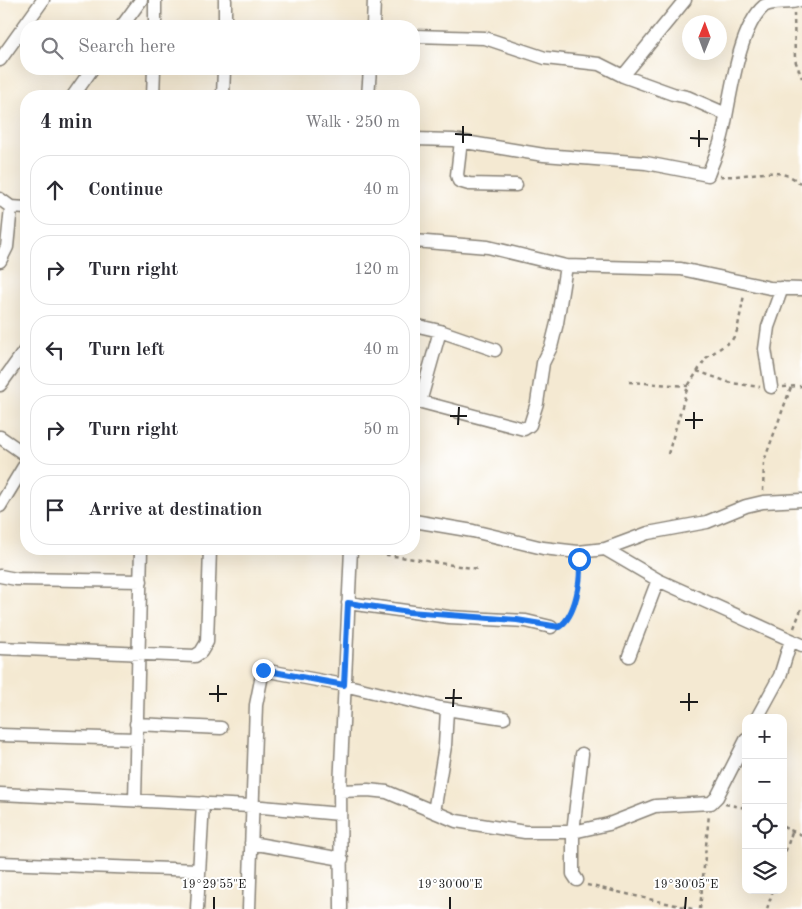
<!DOCTYPE html>
<html lang="en">
<head>
<meta charset="utf-8">
<style>
	:root { --surface:#fff; --page:#f2f2f3; --text:#2b2b33; --muted:#7c7c81; --line:#e1e1e2 }
	body { margin:0; font-family:"Old Standard TT",serif; background:var(--page); color:var(--text) }
	.controls { position:absolute; right:15px; bottom:15px; display:grid; overflow:hidden; border-radius:10px; box-shadow:0 5px 20px #0002 }
	.controls button { width:45px; height:45px; display:grid; place-items:center; padding:0; border:0; border-bottom:1px solid var(--line); background:var(--surface); color:var(--text); font:25px sans-serif }
	.compass { position:absolute; left:682px; top:15px; width:45px; height:45px; border-radius:50%; background:var(--surface); box-shadow:0 5px 20px #0002; rotate:1deg }
	.stop { position:absolute; width:15px; height:15px; margin:-11px; border:4px solid #1a73e8; border-radius:50%; background:#fff }
	.stop.end { background:#1a73e8; border-color:#fff; box-shadow:0 1px 5px #0008 }
	.list { margin:0; padding:0; list-style:none }
	h2 { display:flex; justify-content:space-between; align-items:center; height:65px; margin:0; padding:0 20px; font-size:21px }
	h2 small { font-size:16px; font-weight:400; color:var(--muted) }
	.list li { display:grid; grid-template-columns:32px 1fr auto; gap:15px; align-items:center; box-sizing:border-box; height:70px; margin:0 10px 10px; padding:0 10px; border:1px solid var(--line); border-radius:20px }
	.list b { display:block; font-size:19px; white-space:nowrap }
	.list em { font-size:16px; font-style:normal; color:var(--muted) }
	.icon { flex:none; width:28px; height:28px; fill:none; stroke:currentColor; stroke-width:2; stroke-linecap:round; stroke-linejoin:round }
	.map { position:relative; flex:none; width:802px; height:909px; overflow:hidden }
	.search { position:absolute; background:var(--surface); box-shadow:0 5px 20px #0002; left:20px; top:20px; width:400px; height:55px; display:flex; align-items:center; gap:12px; box-sizing:border-box; padding:0 18px; border-radius:20px; color:var(--muted); font-size:19px }
	.panel { position:absolute; background:var(--surface); box-shadow:0 5px 20px #0002; left:20px; top:90px; width:400px; height:465px; border-radius:20px }
	.map>svg:first-child { display:block }
</style>
</head>
<body>
<div class="map">
<svg width="802" height="909" viewBox="0 0 802 909">
	<rect width="100%" height="100%" fill="#fff"/>
	<filter id="ink" filterUnits="userSpaceOnUse"><feTurbulence type="fractalNoise" baseFrequency=".02" numOctaves="2"/><feDisplacementMap in="SourceGraphic" scale="10" xChannelSelector="R" yChannelSelector="G"/><feConvolveMatrix kernelMatrix="1 2 1 2 8 2 1 2 1" color-interpolation-filters="sRGB"/></filter>
	<filter id="wash" filterUnits="userSpaceOnUse"><feTurbulence type="fractalNoise" baseFrequency=".0096" numOctaves="4" result="noise"/><feDisplacementMap in="SourceGraphic" scale="20" xChannelSelector="R" yChannelSelector="G"/><feGaussianBlur stdDeviation="1.12" result="paint"/><feColorMatrix in="noise" values="0 0 0 0 0 0 0 0 0 0 0 0 0 0 0 0 0 1.4 0 .05"/><feComposite in="paint" operator="in"/></filter>
	<g filter="url(#wash)">
		<rect width="100%" height="100%" fill="#f4e9d2"/>
	</g>
	<g filter="url(#ink)">
		<g fill="none" stroke-linecap="round" stroke-linejoin="round">
			<g stroke="#888277" stroke-width="15">
				<path id="minor" d="M122,26L141,0
					M155,26V0
					M225,26V0
					M373,26L374,0
					M414,36L485,38L545,58L599,64L623,76L673,94L687,97L726,114
					M0,60L43,0
					M623,76L685,0
					M73,96L92,69
					M153,96L154,69
					M223,96L224,69
					M368,96L370,69
					M414,139L453,140L544,155L646,163L708,175C713,161 720,147 723,132C730,100 738,28 764,6C775,0 789,5 800,0
					M461,141L457,175L459,181L469,184L516,185
					M0,199L11,207
					M11,207L26,208
					M414,241L488,247L566,266L681,269L770,288L802,289
					M0,261L7,247L11,207
					M414,325L440,331L495,350
					M0,385L26,349
					M771,387L765,349L768,327L782,288
					M414,400L524,429L530,425L537,403L543,363L551,347L557,323L566,266
					M420,402L440,331
					M0,437L26,455
					M0,506L26,463
					M414,521L473,531L543,548L578,552L605,549L648,533L707,522L746,506L763,502L802,500
					M605,549L658,580L802,645
					M0,576L16,579L141,581
					M348,603L449,617L526,621L551,627
					M0,648L195,656L201,652L207,642L210,549
					M629,656L658,580
					M757,718L780,676L791,640
					M136,724L221,728
					M0,735L136,739
					M340,791L368,790L387,792L456,821L525,832H573L609,824L655,806L711,803L717,797L746,740
					M0,794L251,806L340,814
					M135,800L141,549
					M434,812L445,746L447,710
					M251,843L342,859
					M0,863L199,870
					M577,880L573,874V832L582,754
					M197,909L203,803
					M249,909L256,705L263,670L344,685L440,708L504,718
					M341,909L340,788L351,549"/>
			</g>
			<path stroke="#888277" stroke-width="2.5" stroke-dasharray="4 4" stroke-linecap="butt" d="M794,13L795,60L802,78
				M720,176C747,179 779,162 802,185
				M697,371L731,383L760,387
				M629,382L688,386
				M783,387L802,386
				M668,454L688,386L706,358L732,340L737,331L744,295
				M763,491L764,461L791,387
				M362,551L478,569
				M562,625C576,610 583,582 580,562
				M794,628L802,607
				M725,804L746,808
				M783,827L802,835
				M783,859L792,832
				M587,885L693,909
				M700,909L709,814
				M767,909L773,890"/>
			<use href="#minor" stroke="#fff" stroke-width="12"/>
		</g>
	</g>
	<g fill="none" stroke-linecap="round" stroke-linejoin="round" filter="url(#ink)">
		<path stroke="#1a73e8" stroke-width="6" d="M263,670L344,685L348,603L409,612L517,620L559,627C576,616 582,578 579,559"/>
	</g>
	<path fill="none" stroke="#1c1c1c" stroke-width="2" d="M455,134L472,135M690,138L708,139M463,143V126M699,147V130M450,416H467M685,420H703M458,425L459,407M694,429V412M209,694H227M445,698H462M218,702V685M680,702H698M453,707L454,689M689,711V693M214,909V897M450,909V897M685,909L686,897"/>
	<g font-size="12" text-anchor="middle" fill="#1c1c1c" stroke="#fff" stroke-width="4" stroke-linejoin="round" paint-order="stroke">
		<text x="214" y="888">19°29'55"E</text>
		<text x="450" y="888">19°30'00"E</text>
		<text x="686" y="888">19°30'05"E</text>
	</g>
</svg>
<div class="controls">
<button>+</button>
<button>−</button>
<button><svg class="icon" aria-label="locate" viewBox="0 0 24 24"><circle cx="12" cy="12" r="6"/><path d="M12 2v4M12 18v4M2 12h4M18 12h4"/></svg></button>
<button><svg class="icon" aria-label="layers" viewBox="0 0 24 24"><path d="M12 4l9 5-9 5-9-5zM3 14l9 5 9-5"/></svg></button>
</div>
<svg class="compass" viewBox="-18 -18 36 36"><path d="M0-13l5 13h-10z" fill="#e53935"/><path d="M0 13l5-13h-10z" fill="#7c7c81"/></svg>
<div class="stop" style="left:579px;top:559px"></div>
<div class="stop end" style="left:263px;top:670px"></div>
<div class="search"><svg class="icon" aria-label="search" viewBox="0 0 24 24"><circle cx="10" cy="10" r="6"/><path d="M15 15l6 6"/></svg>Search here</div>
<section class="panel">
<h2>4 min<small>Walk · 250 m</small></h2>
<ul class="list">
<li><svg class="icon" aria-label="ahead" viewBox="0 0 24 24"><path d="M12 20V5M6 11l6-6 6 6"/></svg><div><b>Continue</b></div><em>40 m</em></li>
<li><svg class="icon" aria-label="right" viewBox="0 0 24 24"><path d="M7 20v-9h11M14 6l5 5-5 5"/></svg><div><b>Turn right</b></div><em>120 m</em></li>
<li><svg class="icon" aria-label="left" viewBox="0 0 24 24"><path d="M17 20v-9H6M10 6l-5 5 5 5"/></svg><div><b>Turn left</b></div><em>40 m</em></li>
<li><svg class="icon" aria-label="right" viewBox="0 0 24 24"><path d="M7 20v-9h11M14 6l5 5-5 5"/></svg><div><b>Turn right</b></div><em>50 m</em></li>
<li><svg class="icon" aria-label="arrive" viewBox="0 0 24 24"><path d="M6 21V4h12l-3 4 3 4H6"/></svg><div><b>Arrive at destination</b></div></li>
</ul>
</section>
</div>
</body>
</html>
